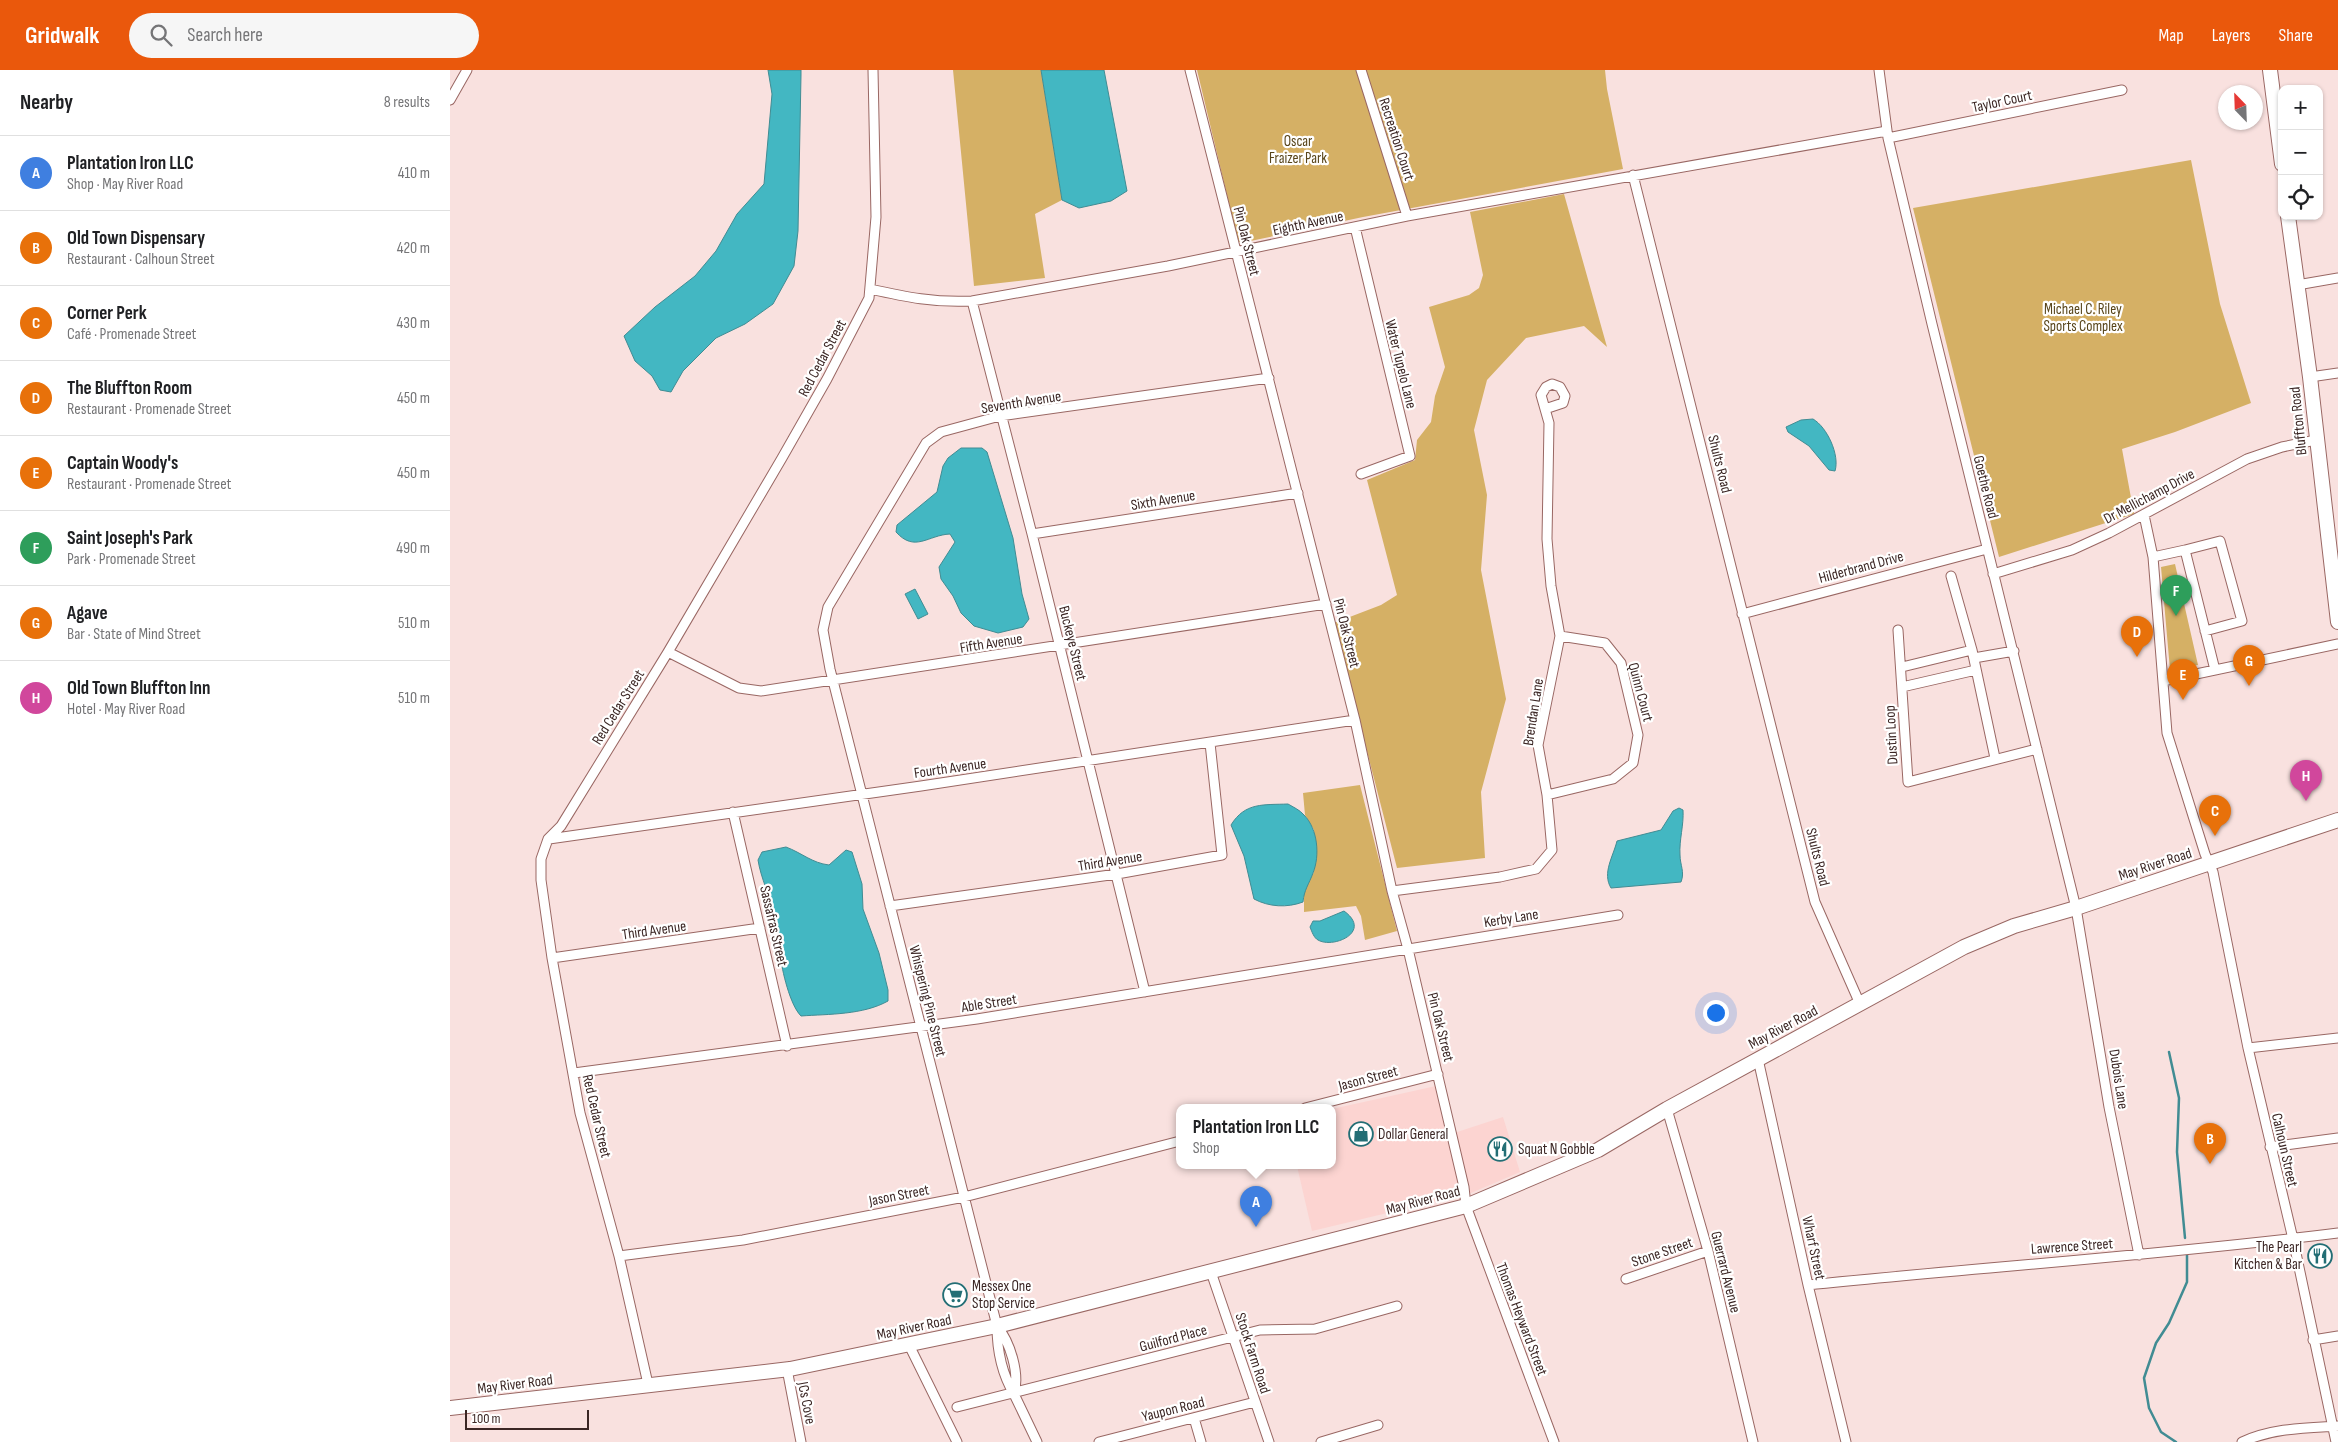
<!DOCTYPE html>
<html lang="en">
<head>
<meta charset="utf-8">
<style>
	:root { --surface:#fff; --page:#f6f6f6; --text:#202124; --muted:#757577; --line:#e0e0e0; --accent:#ea580c }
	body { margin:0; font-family:"Sofia Sans Condensed",sans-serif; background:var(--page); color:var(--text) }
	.controls { position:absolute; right:15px; top:15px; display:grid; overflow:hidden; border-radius:10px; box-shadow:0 1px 4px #0004 }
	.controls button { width:45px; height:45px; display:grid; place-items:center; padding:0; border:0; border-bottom:1px solid var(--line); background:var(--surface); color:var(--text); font:25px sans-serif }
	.compass { position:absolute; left:1768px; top:15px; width:45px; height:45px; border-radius:50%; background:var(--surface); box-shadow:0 1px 4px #0004; rotate:337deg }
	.scale { position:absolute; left:15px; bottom:12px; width:124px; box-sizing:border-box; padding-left:5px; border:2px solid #3b2624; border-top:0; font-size:14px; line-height:18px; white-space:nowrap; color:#3b2624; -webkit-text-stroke:4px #fff; paint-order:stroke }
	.you { position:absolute; left:1265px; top:942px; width:18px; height:18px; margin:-12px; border:4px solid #fff; border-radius:50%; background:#1a73e8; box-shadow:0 0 0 8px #1a73e833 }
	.badge { display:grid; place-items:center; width:32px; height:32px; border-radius:50%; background:var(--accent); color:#fff; font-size:16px; font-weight:700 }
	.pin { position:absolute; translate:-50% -41px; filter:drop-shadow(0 1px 2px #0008) }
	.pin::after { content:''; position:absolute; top:26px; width:18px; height:15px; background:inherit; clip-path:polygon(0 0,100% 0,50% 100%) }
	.popup { position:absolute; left:726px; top:1034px; width:160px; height:65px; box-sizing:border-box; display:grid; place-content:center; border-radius:10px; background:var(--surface); filter:drop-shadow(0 1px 4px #0005); font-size:16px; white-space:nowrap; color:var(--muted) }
	.popup b { font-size:19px; color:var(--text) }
	.popup::after { content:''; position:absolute; left:50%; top:100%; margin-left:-10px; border:10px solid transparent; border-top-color:var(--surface) }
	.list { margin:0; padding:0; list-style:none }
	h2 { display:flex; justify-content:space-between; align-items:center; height:65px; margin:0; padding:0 20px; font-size:21px }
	h2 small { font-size:16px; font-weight:400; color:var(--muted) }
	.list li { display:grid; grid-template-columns:32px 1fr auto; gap:15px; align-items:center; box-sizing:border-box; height:75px; padding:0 20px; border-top:1px solid var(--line) }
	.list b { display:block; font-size:19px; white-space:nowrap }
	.list p { margin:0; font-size:16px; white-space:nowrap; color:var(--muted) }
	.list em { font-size:16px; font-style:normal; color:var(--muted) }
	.icon { flex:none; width:28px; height:28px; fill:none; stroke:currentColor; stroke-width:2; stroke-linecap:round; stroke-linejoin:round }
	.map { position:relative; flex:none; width:1888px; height:1372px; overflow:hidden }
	header { display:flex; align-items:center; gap:30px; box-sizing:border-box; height:70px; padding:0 25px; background:var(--accent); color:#fff }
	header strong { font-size:24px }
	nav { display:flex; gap:28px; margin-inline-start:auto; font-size:18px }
	.search { width:350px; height:45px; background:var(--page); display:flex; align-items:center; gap:12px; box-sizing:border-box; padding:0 18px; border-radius:28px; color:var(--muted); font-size:19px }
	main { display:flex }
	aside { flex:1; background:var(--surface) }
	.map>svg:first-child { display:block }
</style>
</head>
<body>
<header>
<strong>Gridwalk</strong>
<div class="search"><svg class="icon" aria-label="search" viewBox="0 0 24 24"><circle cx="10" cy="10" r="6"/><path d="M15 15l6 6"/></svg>Search here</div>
<nav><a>Map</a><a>Layers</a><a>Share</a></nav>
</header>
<main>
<aside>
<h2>Nearby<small>8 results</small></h2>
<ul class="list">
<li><span class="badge" style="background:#3f7fe0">A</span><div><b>Plantation Iron LLC</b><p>Shop · May River Road</p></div><em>410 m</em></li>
<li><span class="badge" style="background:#e8710a">B</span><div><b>Old Town Dispensary</b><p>Restaurant · Calhoun Street</p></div><em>420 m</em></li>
<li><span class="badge" style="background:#e8710a">C</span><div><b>Corner Perk</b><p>Café · Promenade Street</p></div><em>430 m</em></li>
<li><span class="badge" style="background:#e8710a">D</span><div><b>The Bluffton Room</b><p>Restaurant · Promenade Street</p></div><em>450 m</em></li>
<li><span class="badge" style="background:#e8710a">E</span><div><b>Captain Woody's</b><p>Restaurant · Promenade Street</p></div><em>450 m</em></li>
<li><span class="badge" style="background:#2e9e5b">F</span><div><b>Saint Joseph's Park</b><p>Park · Promenade Street</p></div><em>490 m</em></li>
<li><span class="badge" style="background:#e8710a">G</span><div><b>Agave</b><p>Bar · State of Mind Street</p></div><em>510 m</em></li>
<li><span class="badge" style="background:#d1479c">H</span><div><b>Old Town Bluffton Inn</b><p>Hotel · May River Road</p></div><em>510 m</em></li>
</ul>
</aside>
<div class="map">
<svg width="1888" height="1372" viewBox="0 0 1888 1372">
	<rect width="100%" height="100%" fill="#f9e1df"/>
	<path fill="#fcd4d1" d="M986,1016L998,1065L1053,1047L1070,1102L1021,1123L862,1161L847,1096H882V1039Z"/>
	<path fill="#d5b065" d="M503,0H591L612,130L585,144L595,208L524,216Z
		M747,0H1155L1157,19L1173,99L913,147L791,173L788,171Z
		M1741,90L1770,234L1801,333L1725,362L1672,379L1684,444L1549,487L1463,138Z
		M1114,124L1157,277L1134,256L1076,268L1037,310L1024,360L1037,425L1031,500L1056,629L1031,722L1035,788L947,798L884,553L931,535L947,525L917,410L965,390L967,370L981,352L985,326L995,297L979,237L1019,225L1029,218L1033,205L1020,142Z
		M1725,494L1748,595L1720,600L1711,497Z
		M910,715L947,861L915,870L911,846L906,836L854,842V820L864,802V760L855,745L853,723Z"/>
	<path fill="#43b7c2" stroke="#418c93" d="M318,0H351V5L348,161L344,196L323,234L295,254L266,268L233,301L221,322L210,320L202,306L185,291L174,266L205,237L245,206L266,181L287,144L314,114L322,24Z
		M591,0H654L677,121L661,131L629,138L612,130Z
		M1363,349C1377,357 1390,385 1385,401L1379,400L1359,376L1338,362L1336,357L1351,350Z
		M511,378H532L537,382L563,468L572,524L579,549L573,557L548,563L524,556L511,543L503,526L491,509L489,497L505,472L500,464C478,465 465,483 446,462L447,455L487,422L493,396L498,388Z
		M465,519L478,544L468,549L455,524Z
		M838,734C843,737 850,740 854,745C868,759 870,786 863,803C859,814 854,820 853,832C837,838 819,837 804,829L794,786L781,755C795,732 814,735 838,734Z
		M1229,738L1233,740C1234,755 1229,770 1230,785C1230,795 1235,802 1231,812L1161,818C1152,803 1163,787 1167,771L1211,760L1223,741Z
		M336,777C352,783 362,793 379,795L396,780L402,782L412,814L413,839L429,883L438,920V931C413,945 379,944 351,946C340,935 332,901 330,884C327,871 329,859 325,846C320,826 311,809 308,790L312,782Z
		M894,841C923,862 883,879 868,870C864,868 862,862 860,857L863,851H870Z"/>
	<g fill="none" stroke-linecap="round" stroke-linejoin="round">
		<path stroke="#418c93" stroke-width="2.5" d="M1719,982L1729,1028L1727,1082L1735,1168
			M1726,1372L1711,1362L1699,1338L1694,1308L1706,1273L1719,1253L1737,1212V1183"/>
		<g stroke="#996763" stroke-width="11">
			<path id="street" d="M740,0L905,650L942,821L958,879L1014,1117L1016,1136L1104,1372
				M911,0L957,146
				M1429,0L1438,68L1482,254L1626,838L1659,1037L1689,1185
				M0,30L17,0
				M1438,68L1672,20
				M1183,105L1365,832L1410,934
				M905,157L960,386L911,404
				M1847,215L1888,208
				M420,219C456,227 485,233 522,231L718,196L957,146L1437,61
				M522,231L582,464L695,922
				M1860,307L1888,303
				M1694,445L1703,487L1717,663L1755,784L1763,802L1798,978L1843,1169L1886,1372
				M582,464L848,423
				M1735,480L1770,471L1792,551L1755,561
				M1703,487L1735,480L1765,600
				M1543,504L1622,480L1659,463L1797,389L1832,377L1866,370
				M1501,506L1522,580L1545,688
				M1292,544L1537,479
				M1448,560L1458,712L1587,679
				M218,582L289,618L311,621L876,534
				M1524,588L1564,581
				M1452,597L1522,580
				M1713,611L1888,574
				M1452,617L1526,600
				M1097,725L1163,709L1183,693L1188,665L1171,593L1155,573L1110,566
				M283,742L337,976
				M99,769L471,716L905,650
				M942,821L1050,807L1086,799L1102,780L1097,725L1088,675L1110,566L1101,516L1097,469L1099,353L1091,325L1096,317L1102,314L1110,317L1115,326L1113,333L1095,339
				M440,836L667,804L772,785L760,673
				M102,888L310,858
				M1798,978L1888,968
				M1308,989L1358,1215L1396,1372
				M124,1003L527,949L1168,845
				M855,1038L988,1004
				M1217,1039L1258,1181L1303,1372
				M1820,1077L1888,1068
				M169,1186L293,1170L514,1127L730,1071
				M761,1202L819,1372
				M1176,1209L1258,1181
				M1358,1215C1535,1197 1712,1185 1888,1163
				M547,1256C560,1272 570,1303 564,1324C552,1304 547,1279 547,1256L380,599L373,560L378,537L476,373L491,362L550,346L819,308
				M1863,1270L1888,1266
				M459,1275L507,1372
				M337,1299L351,1372
				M198,1314L169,1186L130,1043L102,888L91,810V789L98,769L111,756L218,582L332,388L377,309L419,228L426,147L423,0
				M564,1324L587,1372
				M507,1337L810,1260L865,1259L947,1236
				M744,1348L751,1372
				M649,1372L805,1332
				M871,1372L928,1355
				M1792,1372C1823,1358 1855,1358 1888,1356"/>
		</g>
		<g stroke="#996763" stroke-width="16">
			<path id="primary" d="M1820,0L1832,94
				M1838,146L1860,307L1888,552
				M0,1338L340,1299L547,1256L1016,1136L1148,1080L1217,1039L1514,877L1564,856L1626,838L1888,750"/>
		</g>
		<use href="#street" stroke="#fff" stroke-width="9"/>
		<use href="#primary" stroke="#fff" stroke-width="14"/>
	</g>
	<defs>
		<g id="shop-ring" transform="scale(1.25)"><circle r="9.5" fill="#fff" stroke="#236e75" stroke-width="1.5"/><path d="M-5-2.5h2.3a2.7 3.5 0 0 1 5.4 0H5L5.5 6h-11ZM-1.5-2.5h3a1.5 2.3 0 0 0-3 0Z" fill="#236e75"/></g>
		<g id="restaurant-ring" transform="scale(1.25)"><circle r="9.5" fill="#fff" stroke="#236e75" stroke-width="1.5"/><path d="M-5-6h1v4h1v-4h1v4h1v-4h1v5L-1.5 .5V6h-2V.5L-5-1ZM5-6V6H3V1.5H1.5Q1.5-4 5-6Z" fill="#236e75"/></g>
		<g id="supermarket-ring" transform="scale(1.25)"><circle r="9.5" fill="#fff" stroke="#236e75" stroke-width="1.5"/><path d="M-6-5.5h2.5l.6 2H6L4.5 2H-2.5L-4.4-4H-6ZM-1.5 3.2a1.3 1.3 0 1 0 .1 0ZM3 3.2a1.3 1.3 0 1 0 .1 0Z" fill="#236e75"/></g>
	</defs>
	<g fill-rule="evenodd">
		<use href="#shop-ring" x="911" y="1064"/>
		<use href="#restaurant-ring" x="1050" y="1079"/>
		<use href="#restaurant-ring" x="1870" y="1186"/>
		<use href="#supermarket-ring" x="505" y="1225"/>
	</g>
	<g text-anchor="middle" stroke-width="4.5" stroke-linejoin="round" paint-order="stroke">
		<g font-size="15" fill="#3b2624" stroke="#fff">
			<text transform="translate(1552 31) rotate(-12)" y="5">Taylor Court</text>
			<text transform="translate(947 69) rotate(72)" y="5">Recreation Court</text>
			<text transform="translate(858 153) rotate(-12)" y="5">Eighth Avenue</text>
			<text transform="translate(797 171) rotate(76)" y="5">Pin Oak Street</text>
			<text transform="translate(372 288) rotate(-62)" y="5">Red Cedar Street</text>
			<text transform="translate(951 294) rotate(76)" y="5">Water Tupelo Lane</text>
			<text transform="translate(571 332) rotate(-9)" y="5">Seventh Avenue</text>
			<text transform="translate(1848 351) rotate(-96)" y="5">Bluffton Road</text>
			<text transform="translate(1270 394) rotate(76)" y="5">Shults Road</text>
			<text transform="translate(1536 417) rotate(76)" y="5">Goethe Road</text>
			<text transform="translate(1699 426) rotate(-28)" y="5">Dr Mellichamp Drive</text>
			<text transform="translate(713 430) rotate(-9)" y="5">Sixth Avenue</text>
			<text transform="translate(1411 497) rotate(-15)" y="5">Hilderbrand Drive</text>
			<text transform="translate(897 563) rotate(76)" y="5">Pin Oak Street</text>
			<text transform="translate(541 573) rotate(-9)" y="5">Fifth Avenue</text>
			<text transform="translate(623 573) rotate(76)" y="5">Buckeye Street</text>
			<text transform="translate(1191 622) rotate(75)" y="5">Quinn Court</text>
			<text transform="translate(168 637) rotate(-58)" y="5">Red Cedar Street</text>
			<text transform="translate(1083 642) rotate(-81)" y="5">Brendan Lane</text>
			<text transform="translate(1441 665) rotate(-93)" y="5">Dustin Loop</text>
			<text transform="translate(500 698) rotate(-8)" y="5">Fourth Avenue</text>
			<text transform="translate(1368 787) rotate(76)" y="5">Shults Road</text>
			<text transform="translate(660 791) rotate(-9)" y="5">Third Avenue</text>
			<text transform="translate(1705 794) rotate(-18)" y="5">May River Road</text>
			<text transform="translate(1061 848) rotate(-9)" y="5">Kerby Lane</text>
			<text transform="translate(324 856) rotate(77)" y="5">Sassafras Street</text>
			<text transform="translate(204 860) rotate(-8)" y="5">Third Avenue</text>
			<text transform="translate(478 931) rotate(76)" y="5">Whispering Pine Street</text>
			<text transform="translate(539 933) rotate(-9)" y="5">Able Street</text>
			<text transform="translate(991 957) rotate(76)" y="5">Pin Oak Street</text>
			<text transform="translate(1333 957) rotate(-28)" y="5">May River Road</text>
			<text transform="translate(918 1008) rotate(-15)" y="5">Jason Street</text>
			<text transform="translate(1669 1009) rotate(81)" y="5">Dubois Lane</text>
			<text transform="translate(147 1046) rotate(77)" y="5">Red Cedar Street</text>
			<text transform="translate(1835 1080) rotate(77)" y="5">Calhoun Street</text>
			<text transform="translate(449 1125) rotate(-11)" y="5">Jason Street</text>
			<text transform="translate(973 1130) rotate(-15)" y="5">May River Road</text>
			<text transform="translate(1622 1176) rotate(-4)" y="5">Lawrence Street</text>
			<text transform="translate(1364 1178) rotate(78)" y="5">Wharf Street</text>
			<text transform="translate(1212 1182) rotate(-19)" y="5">Stone Street</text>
			<text transform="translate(1276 1202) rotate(76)" y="5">Guerrard Avenue</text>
			<text transform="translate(1072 1249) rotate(69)" y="5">Thomas Heyward Street</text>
			<text transform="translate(464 1257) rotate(-12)" y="5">May River Road</text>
			<text transform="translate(723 1268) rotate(-15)" y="5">Guilford Place</text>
			<text transform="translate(803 1283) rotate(72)" y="5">Stock Farm Road</text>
			<text transform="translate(65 1314) rotate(-7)" y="5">May River Road</text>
			<text transform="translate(357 1333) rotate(79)" y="5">JCs Cove</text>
			<text transform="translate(723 1339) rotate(-14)" y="5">Yaupon Road</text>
		</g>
		<g font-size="15" fill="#58451b" stroke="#fff">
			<text x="848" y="76">Oscar<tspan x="848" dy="17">Fraizer Park</tspan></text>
			<text x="1633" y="244">Michael C. Riley<tspan x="1633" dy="17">Sports Complex</tspan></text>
		</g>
		<g font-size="15" fill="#3b2624" stroke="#fff" text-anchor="start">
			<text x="928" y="1069">Dollar General</text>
			<text x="1068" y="1084">Squat N Gobble</text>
			<text x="1852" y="1182" text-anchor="end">The Pearl<tspan x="1852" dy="17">Kitchen &amp; Bar</tspan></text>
			<text x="522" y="1221">Messex One<tspan x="522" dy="17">Stop Service</tspan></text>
		</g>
	</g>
</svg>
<div class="controls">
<button>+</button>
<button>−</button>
<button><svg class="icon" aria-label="locate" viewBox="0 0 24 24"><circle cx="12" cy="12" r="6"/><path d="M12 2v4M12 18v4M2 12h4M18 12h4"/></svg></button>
</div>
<svg class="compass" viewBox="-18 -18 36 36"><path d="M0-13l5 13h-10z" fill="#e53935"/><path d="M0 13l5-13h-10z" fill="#757577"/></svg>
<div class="scale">100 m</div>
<div class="you"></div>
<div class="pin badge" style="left:806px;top:1157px;background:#3f7fe0">A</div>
<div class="popup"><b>Plantation Iron LLC</b>Shop</div>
<div class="pin badge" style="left:1760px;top:1094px;background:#e8710a">B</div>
<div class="pin badge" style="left:1765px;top:766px;background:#e8710a">C</div>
<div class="pin badge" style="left:1687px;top:587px;background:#e8710a">D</div>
<div class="pin badge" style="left:1733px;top:630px;background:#e8710a">E</div>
<div class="pin badge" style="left:1726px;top:546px;background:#2e9e5b">F</div>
<div class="pin badge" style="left:1799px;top:616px;background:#e8710a">G</div>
<div class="pin badge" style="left:1856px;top:731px;background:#d1479c">H</div>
</div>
</main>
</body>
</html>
